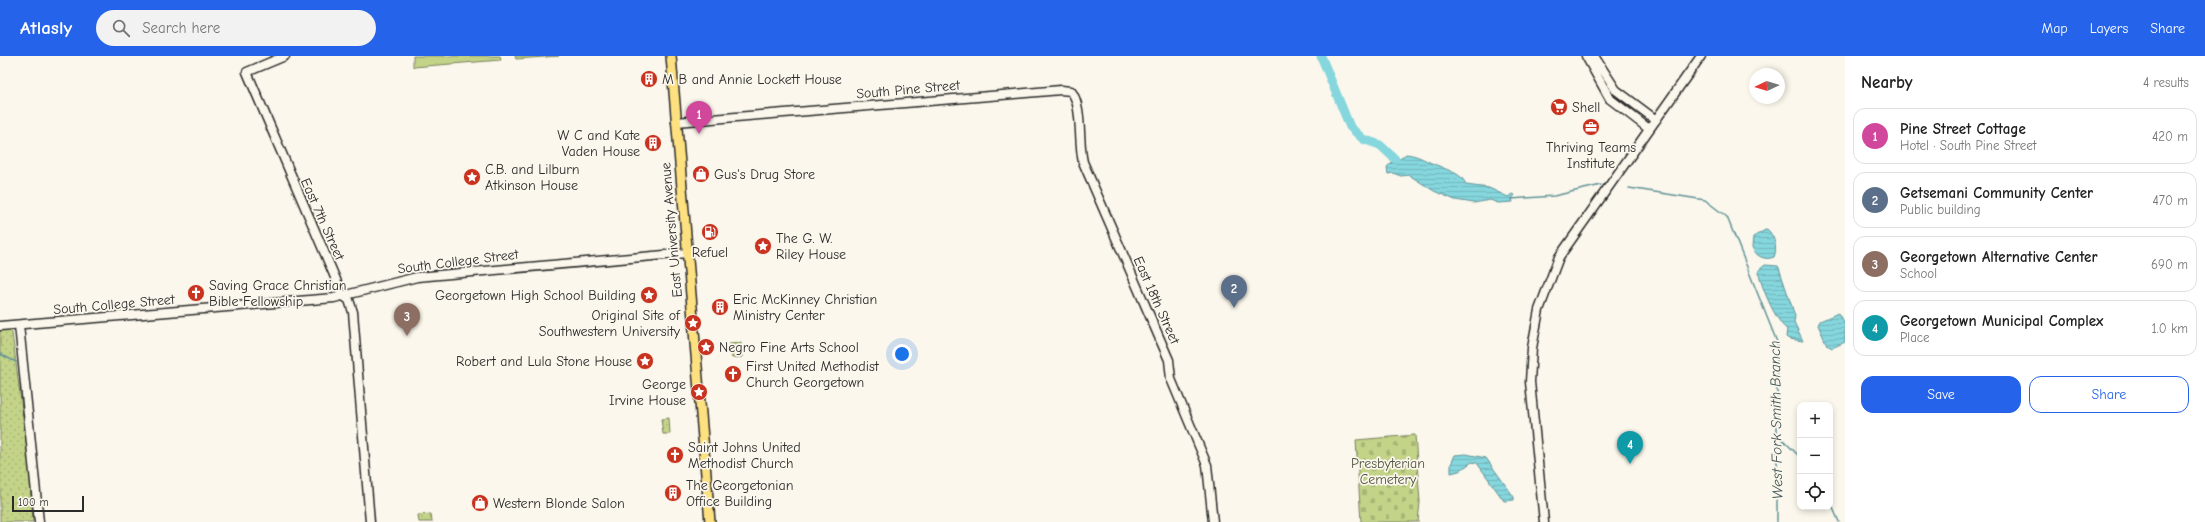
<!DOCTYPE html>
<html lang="en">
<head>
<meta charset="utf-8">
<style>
	:root { --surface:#fff; --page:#f2f2f2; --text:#222; --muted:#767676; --line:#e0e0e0; --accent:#2563eb }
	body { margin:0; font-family:"Comic Neue",sans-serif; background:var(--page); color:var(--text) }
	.controls { position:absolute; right:12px; bottom:12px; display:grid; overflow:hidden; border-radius:8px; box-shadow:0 2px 6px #0003 }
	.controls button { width:36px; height:36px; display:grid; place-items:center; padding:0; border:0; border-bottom:1px solid var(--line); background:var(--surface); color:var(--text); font:20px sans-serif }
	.compass { position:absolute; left:1749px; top:12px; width:36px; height:36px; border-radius:50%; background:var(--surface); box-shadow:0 2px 6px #0003; rotate:266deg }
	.scale { position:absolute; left:12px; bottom:10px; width:72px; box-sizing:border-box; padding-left:4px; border:2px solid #2b2b2b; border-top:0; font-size:11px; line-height:14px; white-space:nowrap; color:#2b2b2b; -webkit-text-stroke:3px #fbf7ec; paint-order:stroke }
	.you { position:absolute; left:902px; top:298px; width:14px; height:14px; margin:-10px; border:3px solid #fff; border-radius:50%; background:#1a73e8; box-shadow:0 0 0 6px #1a73e833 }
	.badge { display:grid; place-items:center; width:26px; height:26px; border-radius:50%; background:var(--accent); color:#fff; font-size:13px; font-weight:700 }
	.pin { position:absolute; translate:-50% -33px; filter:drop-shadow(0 1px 2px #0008) }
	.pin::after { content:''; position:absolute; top:21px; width:14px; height:12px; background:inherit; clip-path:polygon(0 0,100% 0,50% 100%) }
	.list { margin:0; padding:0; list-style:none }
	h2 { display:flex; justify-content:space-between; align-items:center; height:52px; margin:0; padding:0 16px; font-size:17px }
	h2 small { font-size:13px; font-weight:400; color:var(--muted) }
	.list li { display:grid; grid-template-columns:26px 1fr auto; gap:12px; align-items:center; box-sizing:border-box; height:56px; margin:0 8px 8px; padding:0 8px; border:1px solid var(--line); border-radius:12px }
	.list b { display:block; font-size:15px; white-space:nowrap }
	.list p { margin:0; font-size:13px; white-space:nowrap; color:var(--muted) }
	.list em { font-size:13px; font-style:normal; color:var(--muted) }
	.actions { display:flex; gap:8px; padding:12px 16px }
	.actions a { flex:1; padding:9px 0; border:1px solid var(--accent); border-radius:12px; text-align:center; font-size:14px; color:var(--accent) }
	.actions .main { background:var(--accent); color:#fff }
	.icon { flex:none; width:22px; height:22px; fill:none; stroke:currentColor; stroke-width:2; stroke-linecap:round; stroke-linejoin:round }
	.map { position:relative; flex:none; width:1845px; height:466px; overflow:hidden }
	header { display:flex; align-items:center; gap:24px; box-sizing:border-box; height:56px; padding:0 20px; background:var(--accent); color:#fff }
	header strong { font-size:19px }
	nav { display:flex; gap:22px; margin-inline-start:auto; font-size:14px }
	.search { width:280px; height:36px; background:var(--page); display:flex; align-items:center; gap:10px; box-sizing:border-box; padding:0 14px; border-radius:22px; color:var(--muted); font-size:15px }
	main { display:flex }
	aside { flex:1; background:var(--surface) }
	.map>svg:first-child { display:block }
</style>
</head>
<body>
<header>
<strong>Atlasly</strong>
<div class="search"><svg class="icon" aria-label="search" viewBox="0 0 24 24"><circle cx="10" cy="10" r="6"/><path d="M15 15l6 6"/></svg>Search here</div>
<nav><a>Map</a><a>Layers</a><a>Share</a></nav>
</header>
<main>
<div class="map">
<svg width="1845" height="466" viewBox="0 0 1845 466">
	<defs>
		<pattern id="cemetery-stones" width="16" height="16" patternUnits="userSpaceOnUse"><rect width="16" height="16" fill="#c3d489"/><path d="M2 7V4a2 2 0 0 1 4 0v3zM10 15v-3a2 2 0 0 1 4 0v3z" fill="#a8b676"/></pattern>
		<pattern id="park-dots" width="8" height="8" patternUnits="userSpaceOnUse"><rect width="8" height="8" fill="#c3d489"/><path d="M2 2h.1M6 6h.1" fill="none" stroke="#a8b676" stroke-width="1.8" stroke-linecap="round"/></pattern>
		<pattern id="water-rules" width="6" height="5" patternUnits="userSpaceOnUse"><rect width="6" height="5" fill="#85d6dd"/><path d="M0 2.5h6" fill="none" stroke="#73b8be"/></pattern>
	</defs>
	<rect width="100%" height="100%" fill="#fbf7ec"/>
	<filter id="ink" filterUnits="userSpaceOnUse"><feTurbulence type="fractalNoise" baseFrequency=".025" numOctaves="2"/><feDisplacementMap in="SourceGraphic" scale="8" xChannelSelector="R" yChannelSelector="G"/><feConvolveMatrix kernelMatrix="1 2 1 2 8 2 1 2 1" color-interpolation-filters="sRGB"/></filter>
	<g filter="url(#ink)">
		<path fill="#c3d489" stroke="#77805a" d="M413,0H500L501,4L413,11Z
			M515,0H559L516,3Z"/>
		<path fill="url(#cemetery-stones)" stroke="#77805a" d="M1415,379L1420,446L1418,466H1361L1356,384Z"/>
		<path fill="url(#park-dots)" stroke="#77805a" d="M10,273L12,277L29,407L33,466H0V274Z
			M741,287L742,301L732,302L729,288Z
			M669,362L670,378H663L661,363Z
			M431,458L432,466H419L418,459Z"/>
		<path fill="url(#water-rules)" stroke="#619296" d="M1406,98C1419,99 1427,106 1439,110C1449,115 1462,117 1466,129L1489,132L1508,141L1512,138L1515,139L1512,143L1513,146L1498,147L1490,144L1474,147L1455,144L1434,135L1409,119L1401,120L1393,117L1388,118L1387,111L1395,103H1400Z
			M1767,173C1774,179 1778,192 1774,201C1765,205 1755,200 1752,191L1753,181Z
			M1765,209L1778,210L1779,212L1795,260L1794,266L1803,285L1789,283L1786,281L1787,273C1777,268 1758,225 1759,214Z
			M1838,257L1845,269V286L1832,292L1827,289L1818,269L1820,265Z
			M1466,398L1486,402L1514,441V444L1504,445L1477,407L1472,406L1459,415L1451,417V408L1455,399Z"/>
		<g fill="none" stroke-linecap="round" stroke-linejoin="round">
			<path stroke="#619296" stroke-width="1.5" d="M1629,132L1705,144L1727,161L1777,286V466
				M1511,143L1554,140L1601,129
				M0,298L16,306
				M1777,378L1800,401
				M1830,445L1839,466"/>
			<path stroke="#85d6dd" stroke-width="9" d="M1321,0L1350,71L1363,83L1380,89L1395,103"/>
			<g stroke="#2b2b2b" stroke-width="11">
				<path id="secondary" d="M285,0L247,16L343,240L349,244L353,256L370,466
					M1586,0L1610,43L1649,73
					M1594,0L1616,34L1656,64
					M676,66L1061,34L1071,35C1083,49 1078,87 1083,106L1169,304L1171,323L1207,409L1213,466
					M19,269L39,466
					M0,270L334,242L417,221L687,197
					M1544,466L1530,326L1532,292L1539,254L1559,201L1701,0"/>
			</g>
			<g stroke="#2b2b2b" stroke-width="12">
				<path id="primary" d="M671,0L710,466"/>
			</g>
			<use href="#secondary" stroke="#fbf7ec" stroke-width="8"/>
			<use href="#primary" stroke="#fde080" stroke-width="9"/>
		</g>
	</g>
	<defs>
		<g id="building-disc" transform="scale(0.9)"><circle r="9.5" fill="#c8321e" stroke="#fbf7ec"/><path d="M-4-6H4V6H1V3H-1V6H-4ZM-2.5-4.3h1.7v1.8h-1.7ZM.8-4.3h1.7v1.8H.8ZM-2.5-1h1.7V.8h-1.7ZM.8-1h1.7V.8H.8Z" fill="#fff"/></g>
		<g id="supermarket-disc" transform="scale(0.9)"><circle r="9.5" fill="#c8321e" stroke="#fbf7ec"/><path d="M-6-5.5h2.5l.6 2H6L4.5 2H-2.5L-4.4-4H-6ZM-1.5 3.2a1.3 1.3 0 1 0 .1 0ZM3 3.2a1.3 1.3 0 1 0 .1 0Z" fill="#fff"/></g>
		<g id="office-disc" transform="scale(0.9)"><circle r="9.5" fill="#c8321e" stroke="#fbf7ec"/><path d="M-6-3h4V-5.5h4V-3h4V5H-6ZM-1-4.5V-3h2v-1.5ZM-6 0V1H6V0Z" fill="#fff"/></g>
		<g id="shop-disc" transform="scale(0.9)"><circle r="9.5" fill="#c8321e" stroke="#fbf7ec"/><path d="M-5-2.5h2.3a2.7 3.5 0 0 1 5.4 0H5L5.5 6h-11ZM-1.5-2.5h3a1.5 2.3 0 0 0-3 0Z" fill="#fff"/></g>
		<g id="sight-disc" transform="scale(0.9)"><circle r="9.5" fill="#c8321e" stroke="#fbf7ec"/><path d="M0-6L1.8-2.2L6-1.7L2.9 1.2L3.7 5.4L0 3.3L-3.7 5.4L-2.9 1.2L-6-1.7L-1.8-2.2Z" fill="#fff"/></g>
		<g id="fuel-disc" transform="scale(0.9)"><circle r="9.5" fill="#c8321e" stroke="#fbf7ec"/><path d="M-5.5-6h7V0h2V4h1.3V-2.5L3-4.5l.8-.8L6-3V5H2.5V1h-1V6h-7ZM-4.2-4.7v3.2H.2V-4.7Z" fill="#fff"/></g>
		<g id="church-disc" transform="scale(0.9)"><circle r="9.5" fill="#c8321e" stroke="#fbf7ec"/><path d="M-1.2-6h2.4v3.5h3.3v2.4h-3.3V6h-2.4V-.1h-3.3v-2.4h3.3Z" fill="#fff"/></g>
	</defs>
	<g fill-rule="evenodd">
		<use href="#building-disc" x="649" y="23"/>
		<use href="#supermarket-disc" x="1559" y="51"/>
		<use href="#office-disc" x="1591" y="71"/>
		<use href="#building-disc" x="653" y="87"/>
		<use href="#shop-disc" x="701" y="118"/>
		<use href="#sight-disc" x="472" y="121"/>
		<use href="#fuel-disc" x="710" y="176"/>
		<use href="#sight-disc" x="763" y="190"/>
		<use href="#church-disc" x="196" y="237"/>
		<use href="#sight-disc" x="649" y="239"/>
		<use href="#building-disc" x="720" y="251"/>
		<use href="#sight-disc" x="693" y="267"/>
		<use href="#sight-disc" x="706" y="291"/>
		<use href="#sight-disc" x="645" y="305"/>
		<use href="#church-disc" x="733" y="318"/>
		<use href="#sight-disc" x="699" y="336"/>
		<use href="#church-disc" x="675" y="399"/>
		<use href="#building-disc" x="673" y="437"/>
		<use href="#shop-disc" x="480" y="447"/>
	</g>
	<g text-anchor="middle" stroke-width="3.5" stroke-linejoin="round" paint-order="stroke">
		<g font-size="14" fill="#2b2b2b" stroke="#fbf7ec" text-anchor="start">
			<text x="662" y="28">M B and Annie Lockett House</text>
			<text x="1572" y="56">Shell</text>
			<text x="640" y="84" text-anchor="end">W C and Kate<tspan x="640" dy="16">Vaden House</tspan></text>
			<text x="1591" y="96" text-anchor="middle">Thriving Teams<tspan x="1591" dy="16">Institute</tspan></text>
			<text x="485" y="118">C.B. and Lilburn<tspan x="485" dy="16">Atkinson House</tspan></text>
			<text x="714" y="123">Gus's Drug Store</text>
			<text x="776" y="187">The G. W.<tspan x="776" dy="16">Riley House</tspan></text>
			<text x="710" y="201" text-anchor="middle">Refuel</text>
			<text x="209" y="234">Saving Grace Christian<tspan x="209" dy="16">Bible Fellowship</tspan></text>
			<text x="636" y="244" text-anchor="end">Georgetown High School Building</text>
			<text x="733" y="248">Eric McKinney Christian<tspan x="733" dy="16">Ministry Center</tspan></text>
			<text x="680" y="264" text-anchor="end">Original Site of<tspan x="680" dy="16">Southwestern University</tspan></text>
			<text x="719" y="296">Negro Fine Arts School</text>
			<text x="632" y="310" text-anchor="end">Robert and Lula Stone House</text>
			<text x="746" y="315">First United Methodist<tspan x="746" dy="16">Church Georgetown</tspan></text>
			<text x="686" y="333" text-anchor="end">George<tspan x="686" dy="16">Irvine House</tspan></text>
			<text x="688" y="396">Saint Johns United<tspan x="688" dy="16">Methodist Church</tspan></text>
			<text x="686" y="434">The Georgetonian<tspan x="686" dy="16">Office Building</tspan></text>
			<text x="493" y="452">Western Blonde Salon</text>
		</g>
		<g font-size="14" fill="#2b2b2b" stroke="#fbf7ec">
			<text transform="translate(908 33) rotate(-5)" y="5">South Pine Street</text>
			<text transform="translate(323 163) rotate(66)" y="5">East 7th Street</text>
			<text transform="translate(671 174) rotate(-95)" y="5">East University Avenue</text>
			<text transform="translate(458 205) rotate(-7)" y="5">South College Street</text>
			<text transform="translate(1157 244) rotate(66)" y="5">East 18th Street</text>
			<text transform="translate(114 248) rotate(-5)" y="5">South College Street</text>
		</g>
		<g font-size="14" fill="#515542" stroke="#fbf7ec">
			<text x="1388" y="412">Presbyterian<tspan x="1388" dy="16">Cemetery</tspan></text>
		</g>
		<g font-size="15" font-style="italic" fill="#425658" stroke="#fbf7ec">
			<text transform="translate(1776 364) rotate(-91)" y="5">West Fork Smith Branch</text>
		</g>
	</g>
</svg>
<div class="controls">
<button>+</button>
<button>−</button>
<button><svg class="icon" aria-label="locate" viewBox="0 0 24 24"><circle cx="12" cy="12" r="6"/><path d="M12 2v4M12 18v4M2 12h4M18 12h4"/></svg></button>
</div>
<svg class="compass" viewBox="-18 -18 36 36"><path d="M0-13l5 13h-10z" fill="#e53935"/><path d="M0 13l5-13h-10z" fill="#767676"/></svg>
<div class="scale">100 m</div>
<div class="you"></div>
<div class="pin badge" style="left:699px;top:78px;background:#d1479c">1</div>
<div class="pin badge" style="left:1234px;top:252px;background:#5c6f8a">2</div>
<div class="pin badge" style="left:407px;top:280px;background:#8d6e63">3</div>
<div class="pin badge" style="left:1630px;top:408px;background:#0f9aa8">4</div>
</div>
<aside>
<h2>Nearby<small>4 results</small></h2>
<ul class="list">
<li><span class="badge" style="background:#d1479c">1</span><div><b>Pine Street Cottage</b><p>Hotel · South Pine Street</p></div><em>420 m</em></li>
<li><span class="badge" style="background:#5c6f8a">2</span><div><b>Getsemani Community Center</b><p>Public building</p></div><em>470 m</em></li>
<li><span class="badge" style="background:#8d6e63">3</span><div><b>Georgetown Alternative Center</b><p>School</p></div><em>690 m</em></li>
<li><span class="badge" style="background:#0f9aa8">4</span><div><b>Georgetown Municipal Complex</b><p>Place</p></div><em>1.0 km</em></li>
</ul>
<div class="actions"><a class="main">Save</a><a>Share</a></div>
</aside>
</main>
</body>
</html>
